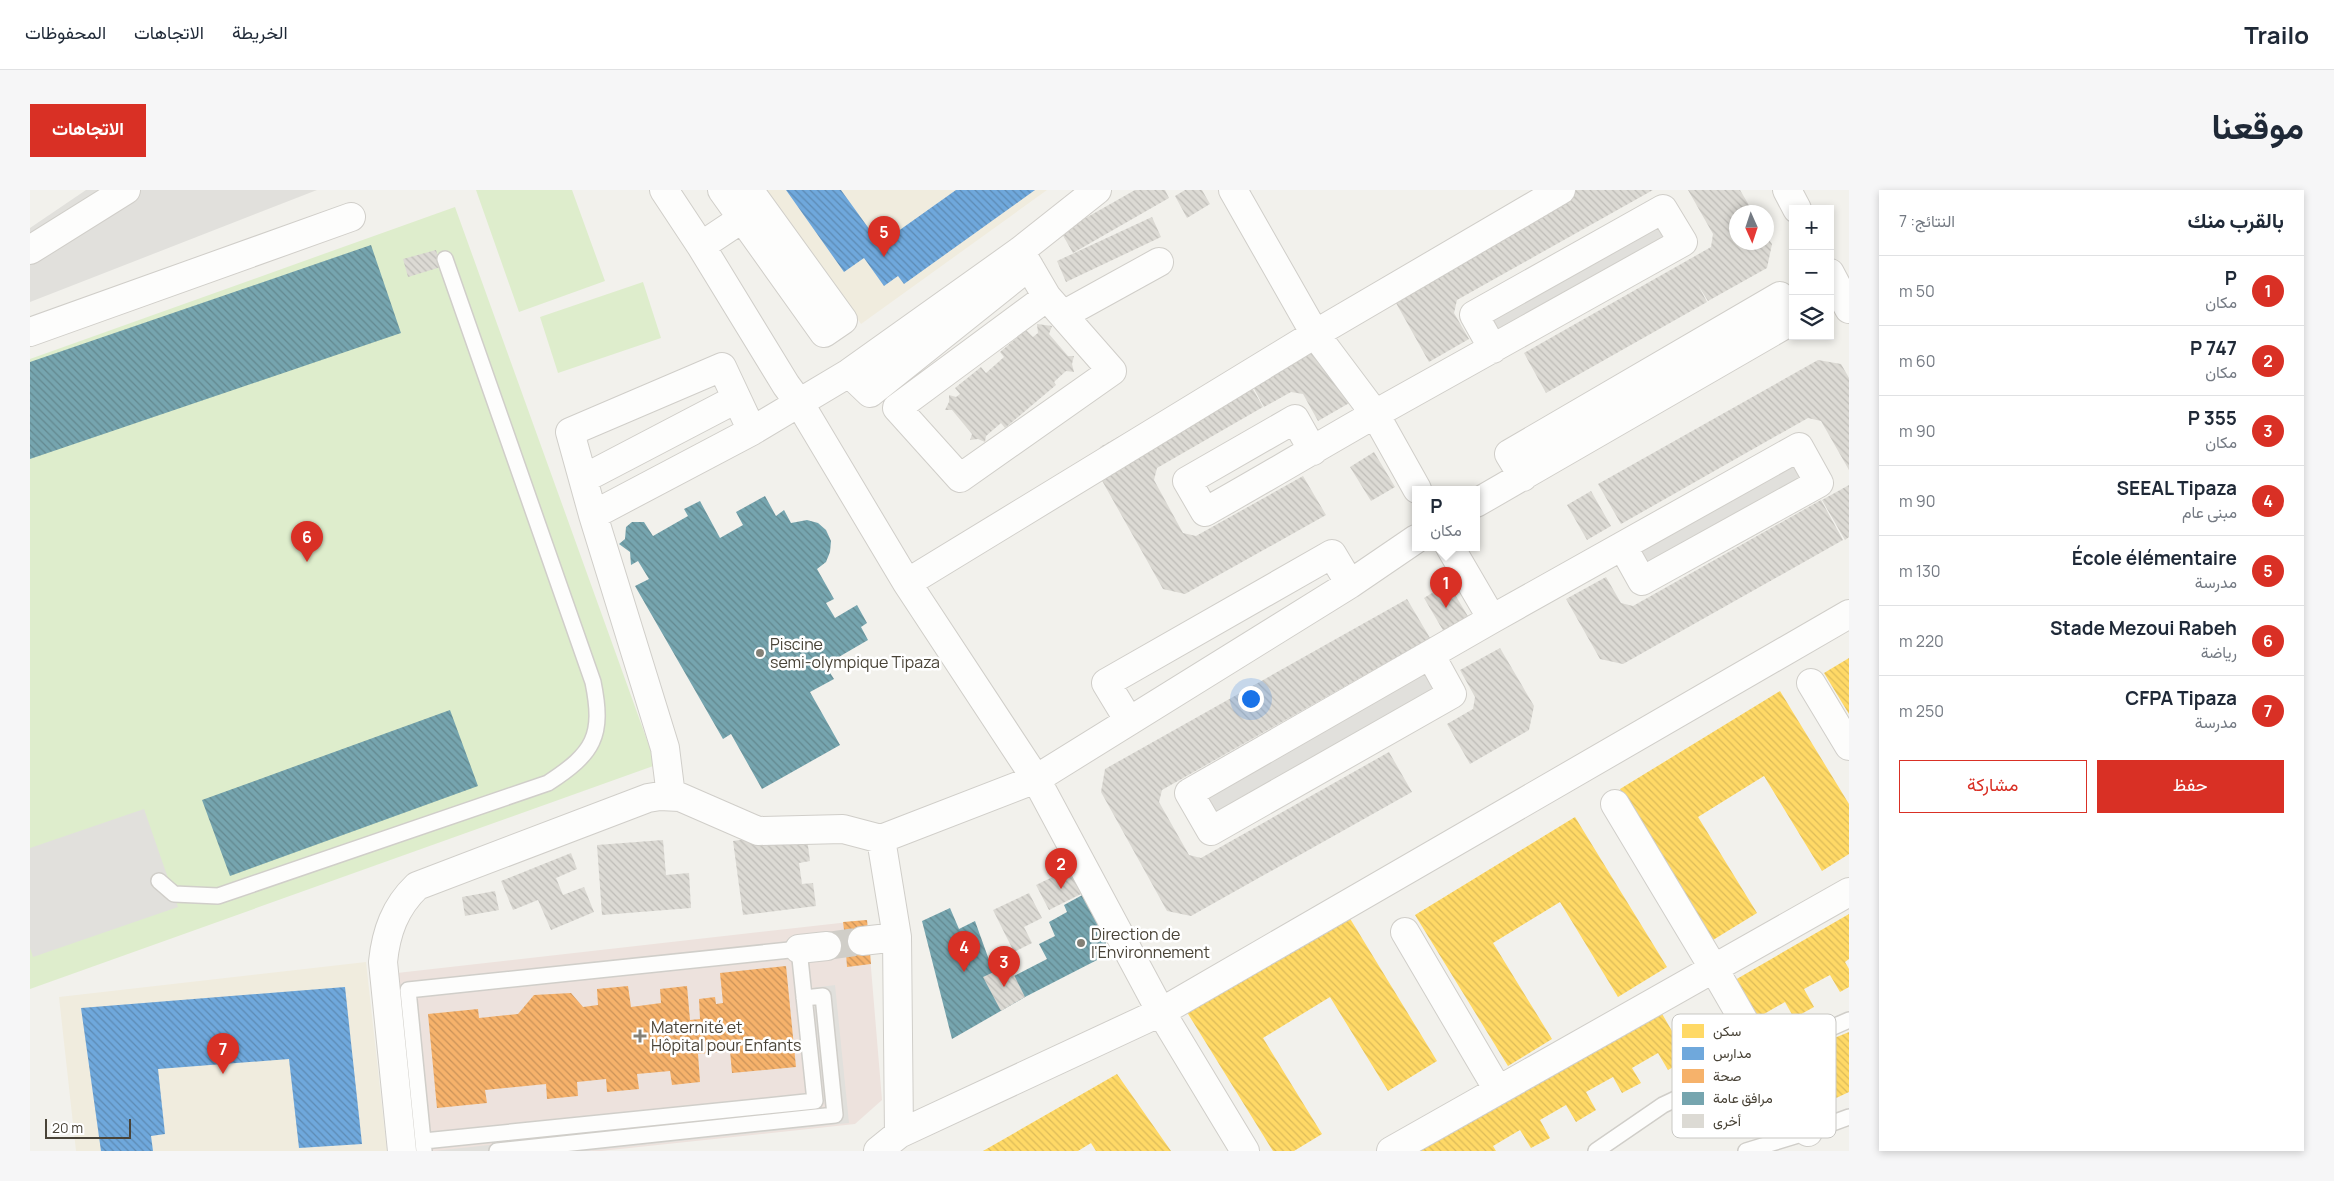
<!DOCTYPE html>
<html lang="ar">
<head>
<meta charset="utf-8">
<style>
	:root { --surface:#fff; --page:#f6f6f7; --text:#1f2937; --muted:#747a83; --line:#e0e1e3; --accent:#d93025 }
	body { margin:0; font-family:Manrope,Vazirmatn,sans-serif; background:var(--page); color:var(--text); direction:rtl }
	.controls { position:absolute; right:15px; top:15px; display:grid; overflow:hidden; border-radius:0px; box-shadow:0 2px 8px #0003 }
	.controls button { width:45px; height:45px; display:grid; place-items:center; padding:0; border:0; border-bottom:1px solid var(--line); background:var(--surface); color:var(--text); font:25px sans-serif }
	.compass { position:absolute; left:1699px; top:15px; width:45px; height:45px; border-radius:50%; background:var(--surface); box-shadow:0 2px 8px #0003; rotate:177deg }
	.scale { position:absolute; left:15px; bottom:12px; width:86px; box-sizing:border-box; padding-left:5px; border:2px solid #494337; border-top:0; font-size:14px; line-height:18px; white-space:nowrap; color:#494337; -webkit-text-stroke:4px #fff; paint-order:stroke }
	.you { position:absolute; left:1220px; top:508px; width:18px; height:18px; margin:-12px; border:4px solid #fff; border-radius:50%; background:#1a73e8; box-shadow:0 0 0 8px #1a73e833 }
	.badge { display:grid; place-items:center; width:32px; height:32px; border-radius:50%; background:var(--accent); color:#fff; font-size:16px; font-weight:700 }
	.pin { position:absolute; translate:-50% -41px; filter:drop-shadow(0 1px 2px #0008) }
	.pin::after { content:''; position:absolute; top:26px; width:18px; height:15px; background:inherit; clip-path:polygon(0 0,100% 0,50% 100%) }
	.popup { position:absolute; left:1382px; top:296px; width:68px; height:65px; box-sizing:border-box; display:grid; place-content:center; border-radius:0px; background:var(--surface); filter:drop-shadow(0 1px 4px #0005); font-size:16px; white-space:nowrap; color:var(--muted) }
	.popup b { font-size:19px; color:var(--text) }
	.popup::after { content:''; position:absolute; left:50%; top:100%; margin-left:-10px; border:10px solid transparent; border-top-color:var(--surface) }
	.list { margin:0; padding:0; list-style:none }
	h2 { display:flex; justify-content:space-between; align-items:center; height:65px; margin:0; padding:0 20px; font-size:21px }
	h2 small { font-size:16px; font-weight:400; color:var(--muted) }
	.list li { display:grid; grid-template-columns:32px 1fr auto; gap:15px; align-items:center; box-sizing:border-box; height:70px; padding:0 20px; border-top:1px solid var(--line) }
	.list b { display:block; font-size:19px; white-space:nowrap }
	.list p { margin:0; font-size:16px; white-space:nowrap; color:var(--muted) }
	.list em { font-size:16px; font-style:normal; color:var(--muted) }
	.actions { display:flex; gap:10px; padding:15px 20px }
	.actions a { flex:1; padding:11px 0; border:1px solid var(--accent); border-radius:0px; text-align:center; font-size:18px; color:var(--accent) }
	.actions .main { background:var(--accent); color:#fff }
	.icon { flex:none; width:28px; height:28px; fill:none; stroke:currentColor; stroke-width:2; stroke-linecap:round; stroke-linejoin:round }
	.map { position:relative; flex:none; width:1819px; height:961px; overflow:hidden; direction:ltr; border-radius:0px }
	header { display:flex; align-items:center; gap:30px; box-sizing:border-box; height:70px; padding:0 25px; background:var(--surface); border-bottom:1px solid var(--line) }
	header strong { font-size:24px }
	nav { display:flex; gap:28px; margin-inline-start:auto; font-size:18px }
	.intro { display:flex; align-items:center; justify-content:space-between; box-sizing:border-box; height:120px; padding:0 30px }
	h1 { margin:0; font-size:35px }
	.button { padding:12px 22px; border-radius:0px; background:var(--accent); color:#fff; font-size:18px; font-weight:700 }
	main { display:flex; gap:30px; padding:0 30px }
	aside { flex:1; background:var(--surface); border-radius:0px; box-shadow:0 2px 8px #0003 }
	.map>svg:first-child { display:block }
</style>
</head>
<body>
<header>
<strong>Trailo</strong>
<nav><a>الخريطة</a><a>الاتجاهات</a><a>المحفوظات</a></nav>
</header>
<div class="intro"><h1>موقعنا</h1><a class="button">الاتجاهات</a></div>
<main>
<aside>
<h2>بالقرب منك<small>النتائج: 7</small></h2>
<ul class="list">
<li><span class="badge">1</span><div><b>P</b><p>مكان</p></div><em>50 m</em></li>
<li><span class="badge">2</span><div><b>P 747</b><p>مكان</p></div><em>60 m</em></li>
<li><span class="badge">3</span><div><b>P 355</b><p>مكان</p></div><em>90 m</em></li>
<li><span class="badge">4</span><div><b>SEEAL Tipaza</b><p>مبنى عام</p></div><em>90 m</em></li>
<li><span class="badge">5</span><div><b>École élémentaire</b><p>مدرسة</p></div><em>130 m</em></li>
<li><span class="badge">6</span><div><b>Stade Mezoui Rabeh</b><p>رياضة</p></div><em>220 m</em></li>
<li><span class="badge">7</span><div><b>CFPA Tipaza</b><p>مدرسة</p></div><em>250 m</em></li>
</ul>
<div class="actions"><a class="main">حفظ</a><a>مشاركة</a></div>
</aside>
<div class="map">
<svg width="1819" height="961" viewBox="0 0 1819 961">
	<defs>
		<pattern id="homes-back-hatch" width="6" height="6" patternUnits="userSpaceOnUse" patternTransform="scale(1.25)"><rect width="6" height="6" fill="#ffd966"/><path d="M-1 5l2 2M0 0l6 6M5-1l2 2" fill="none" stroke="#dcbb59"/></pattern>
		<pattern id="schools-back-hatch" width="6" height="6" patternUnits="userSpaceOnUse" patternTransform="scale(1.25)"><rect width="6" height="6" fill="#6fa8dc"/><path d="M-1 5l2 2M0 0l6 6M5-1l2 2" fill="none" stroke="#5d8ab3"/></pattern>
		<pattern id="health-back-hatch" width="6" height="6" patternUnits="userSpaceOnUse" patternTransform="scale(1.25)"><rect width="6" height="6" fill="#f6b26b"/><path d="M-1 5l2 2M0 0l6 6M5-1l2 2" fill="none" stroke="#c99259"/></pattern>
		<pattern id="public-back-hatch" width="6" height="6" patternUnits="userSpaceOnUse" patternTransform="scale(1.25)"><rect width="6" height="6" fill="#76a5af"/><path d="M-1 5l2 2M0 0l6 6M5-1l2 2" fill="none" stroke="#63888f"/></pattern>
		<pattern id="building-back-hatch" width="6" height="6" patternUnits="userSpaceOnUse" patternTransform="scale(1.25)"><rect width="6" height="6" fill="#dcdad4"/><path d="M-1 5l2 2M0 0l6 6M5-1l2 2" fill="none" stroke="#bebcb7"/></pattern>
	</defs>
	<rect width="100%" height="100%" fill="#f2f1ec"/>
	<path fill="#f0ecde" d="M735,0H1017L831,134Z
		M336,772L357,961H46L29,807Z"/>
	<path fill="#ede2dd" d="M837,730L852,910L825,934L571,961H385L367,783Z"/>
	<path fill="#deedcc" d="M446,0H542L575,91L489,122Z
		M425,17L626,575L0,799V169Z
		M613,92L631,148L528,183L510,127Z"/>
	<path fill="#e1e0dc" d="M56,0H287L0,112V38Z
		M1636,9L1663,57L1460,168L1435,123Z
		M1773,249L1799,296L1610,400L1584,353Z
		M1403,456L1432,506L1179,651L1150,600Z
		M114,619L148,717L3,767L0,758V658Z
		M805,795L819,933L556,961H404L795,918L782,798Z"/>
	<path fill="url(#homes-back-hatch)" d="M1819,468V524L1794,483Z
		M1750,501L1819,614V664L1792,681L1734,586L1668,627L1727,723L1683,750L1590,599Z
		M1545,627L1637,777L1588,807L1530,712L1463,753L1522,849L1478,876L1385,725Z
		M1316,722L1407,871L1358,901L1300,807L1233,848L1292,944L1264,961H1243L1155,819Z
		M1819,724V769L1815,772L1819,779V797L1810,802L1800,785L1774,799L1784,817L1764,828L1755,812L1727,828L1705,790Z
		M1627,815L1658,869L1638,880L1628,863L1602,878L1611,893L1592,903L1583,887L1556,902L1566,920L1546,932L1536,915L1510,930L1520,948L1501,958L1490,940L1463,956L1466,961H1373Z
		M1819,842V902L1804,909L1796,892L1770,909L1748,871Z
		M1087,884L1141,961H1066L1061,953L1048,961H953Z"/>
	<path fill="url(#schools-back-hatch)" d="M756,0H811L850,54L926,0H1005L874,94L868,86L854,96L834,68L814,82Z
		M315,797L332,954L269,958L259,869L128,879L135,944L121,946L123,961H71L51,818Z"/>
	<path fill="url(#health-back-hatch)" d="M837,730L841,774L817,777L816,763L805,764V748L815,747L813,732Z
		M756,776L766,877L702,883L700,861L668,864L670,892L642,895L640,881L607,884L609,899L577,902L576,889L547,892L548,906L517,909L516,894L455,900L457,913L407,918L398,824L448,819L449,828L488,824L504,805L541,803L553,817L568,815L567,799L598,796L601,817L631,813L630,799L657,796L660,830L670,829L669,809L685,807L686,814L693,813L690,783Z"/>
	<path fill="url(#public-back-hatch)" d="M341,55L371,143L0,269V172Z
		M735,306L746,326L754,320L761,333L777,330L788,333L796,340L801,351L800,362L796,372L787,379L804,409L796,413L805,428L827,415L837,433L831,437L838,450L795,475L804,489L780,502L810,555L732,599L701,544L693,549L605,396L619,389L608,371L601,375L600,362L589,354L595,349L596,337L602,332H614L623,346L658,326L654,319L670,311L690,348L713,335L706,322Z
		M420,520L448,596L200,686L172,610Z
		M1056,703L1078,746L1072,768L1069,767V769L995,807L922,849L892,731L920,718L929,739L945,731L959,770L974,765L984,786L1017,769L1009,754L1025,746L1019,732L1037,722L1034,715Z"/>
	<path fill="url(#building-back-hatch)" d="M1105,0H1135L1139,8L1043,63L1031,42Z
		M1155,0H1172L1180,14L1157,28L1145,6Z
		M1530,0H1623L1427,110L1424,123L1439,149L1399,172L1366,113L1371,90Z
		M1658,0H1710L1723,22H1706V52H1736V46L1742,54L1737,78L1678,111L1668,95L1677,112L1516,203L1494,163L1681,57L1683,44Z
		M1122,27L1131,47L1036,92L1027,71Z
		M406,60L411,77L378,87L373,69Z
		M1007,134L1022,136L1019,144L1038,166H1044L1042,174L1044,182L1036,181L1024,192L1026,195L975,238L971,233L956,246L955,252L948,249L940,250L942,244L922,220H915L919,212V205L926,207L930,204L925,198L951,177L956,183L974,167L970,162L996,140L1003,147L1008,143Z
		M1270,144L1328,208L1288,231L1273,204L1261,202L1234,217L1212,177Z
		M1788,170L1811,174L1819,188V280L1791,231L1778,228L1591,334L1568,294Z
		M1211,178L1233,217L1127,278L1124,290L1153,343L1166,346L1273,286L1296,325L1155,404L1133,399L1066,280L1070,257Z
		M1344,262L1365,297L1341,311L1320,277Z
		M1819,295V347L1815,350L1792,310Z
		M1561,301L1581,336L1557,350L1537,315Z
		M1791,310L1813,350L1593,474L1570,469L1536,409L1576,387L1591,413L1603,416Z
		M1418,393L1439,428L1414,442L1394,408Z
		M1377,409L1400,448L1132,600L1129,612L1159,665L1171,668L1359,562L1382,602L1161,726L1137,721L1071,602L1075,579Z
		M1470,458L1504,516L1499,540L1440,574L1417,534L1443,519L1445,507L1430,480Z
		M776,641L780,671L769,673L772,694L783,693L786,716L713,725L703,651Z
		M633,650L636,685L659,683L661,718L572,725L567,655Z
		M541,663L547,679L526,688L533,705L554,697L564,722L521,740L508,710L483,720L471,691Z
		M1043,677L1055,702L1019,720L1006,695Z
		M465,701L469,720L435,726L432,707Z
		M999,703L1012,728L994,737L1002,753L984,762L963,720Z
		M979,775L995,807L971,821L953,787Z"/>
	<g fill="none" stroke-linecap="round" stroke-linejoin="round">
		<path stroke="#d0cec8" stroke-width="28" stroke-dasharray="28 14" stroke-linecap="butt" d="M797,756L832,751"/>
		<g stroke="#d0cec9" stroke-width="18">
			<path id="service" d="M129,691L144,704L188,706L518,593C564,563 574,546 563,492L415,69
				M394,951L785,911L769,759L378,800L394,961
				M467,961L805,925L793,806L774,808
				M1566,961L1633,915L1735,867L1819,830
				M1716,961L1778,942L1819,927"/>
		</g>
		<g stroke="#d0cec9" stroke-width="30">
			<path id="minor" d="M634,0L671,56L756,195L770,214L877,393L1006,589L1131,822L869,944L848,961
				M692,0L794,143L813,130L719,0
				M1203,0L1285,144L1345,224L1387,299
				M1757,0L1767,19
				M671,56L728,18
				M0,60L96,0
				M990,61L1017,107L1082,181L930,288L867,218L1017,107
				M1800,83L1819,119
				M1033,125L1129,72
				M0,142L321,27
				M819,183L840,203L999,76
				M1283,261L1265,229L1157,291L1175,322C1232,290 1289,256 1345,224C1447,166 1551,110 1653,52L1633,19L1444,125L1463,159
				M1493,287L1479,264L1750,106L1763,126
				M553,289L706,209
				M1446,313L1763,130
				M563,325L722,241L819,183L990,61L1067,0
				M1420,357L1462,429
				M877,393L1285,144L1531,0
				M1401,466L1422,504L1181,641L1159,603L1462,429L1769,257L1789,293L1612,391L1593,357
				M1781,493L1819,556
				M1099,531L1076,493L1302,364L1320,394
				M641,606L635,558L563,325L540,242L692,177L722,241
				M1585,614L1684,779L1778,942
				M1375,742L1468,900
				M832,751L867,747
				M769,759L797,756
				M869,944L867,747L851,649L1006,589L1320,394L1386,349
				M372,961L353,772C356,742 365,717 387,696L618,608L630,606L650,607L728,641L813,639L851,649
				M1215,961L1131,822L1819,424
				M1361,961L1819,702"/>
		</g>
		<use href="#service" stroke="#fdfdfc" stroke-width="15"/>
		<use href="#minor" stroke="#fdfdfc" stroke-width="28"/>
	</g>
	<g fill="#848076" stroke="#fff" stroke-width="2">
		<circle cx="730" cy="463" r="5"/>
		<circle cx="1051" cy="753" r="5"/>
		<path d="M607.5 838.5h5v5h5v5h-5v5h-5v-5h-5v-5h5z"/>
	</g>
	<g text-anchor="middle" stroke-width="5" stroke-linejoin="round" paint-order="stroke">
		<g font-size="16" fill="#494337" stroke="#fff" text-anchor="start">
			<text x="740" y="460">Piscine<tspan x="740" dy="18">semi-olympique Tipaza</tspan></text>
			<text x="1061" y="750">Direction de<tspan x="1061" dy="18">l'Environnement</tspan></text>
			<text x="621" y="843">Maternité et<tspan x="621" dy="18">Hôpital pour Enfants</tspan></text>
		</g>
	</g>
	<rect x="1642" y="824" width="164" height="124" rx="8" fill="#fff" stroke="#c8c7c3" stroke-width="1"/>
	<rect x="1652" y="834" width="22" height="14" fill="#ffd966"/>
	<rect x="1652" y="857" width="22" height="13" fill="#6fa8dc"/>
	<rect x="1652" y="879" width="22" height="14" fill="#f6b26b"/>
	<rect x="1652" y="902" width="22" height="13" fill="#76a5af"/>
	<rect x="1652" y="924" width="22" height="14" fill="#dcdad4"/>
	<g font-size="14" fill="#494337">
		<text x="1683" y="846">سكن</text>
		<text x="1683" y="868">مدارس</text>
		<text x="1683" y="891">صحة</text>
		<text x="1683" y="913">مرافق عامة</text>
		<text x="1683" y="936">أخرى</text>
	</g>
</svg>
<div class="controls">
<button>+</button>
<button>−</button>
<button><svg class="icon" aria-label="layers" viewBox="0 0 24 24"><path d="M12 4l9 5-9 5-9-5zM3 14l9 5 9-5"/></svg></button>
</div>
<svg class="compass" viewBox="-18 -18 36 36"><path d="M0-13l5 13h-10z" fill="#e53935"/><path d="M0 13l5-13h-10z" fill="#747a83"/></svg>
<div class="scale">20 m</div>
<div class="you"></div>
<div class="pin badge" style="left:1416px;top:418px">1</div>
<div class="popup"><b>P</b>مكان</div>
<div class="pin badge" style="left:1031px;top:699px">2</div>
<div class="pin badge" style="left:974px;top:797px">3</div>
<div class="pin badge" style="left:934px;top:782px">4</div>
<div class="pin badge" style="left:854px;top:67px">5</div>
<div class="pin badge" style="left:277px;top:372px">6</div>
<div class="pin badge" style="left:193px;top:884px">7</div>
</div>
</main>
</body>
</html>
